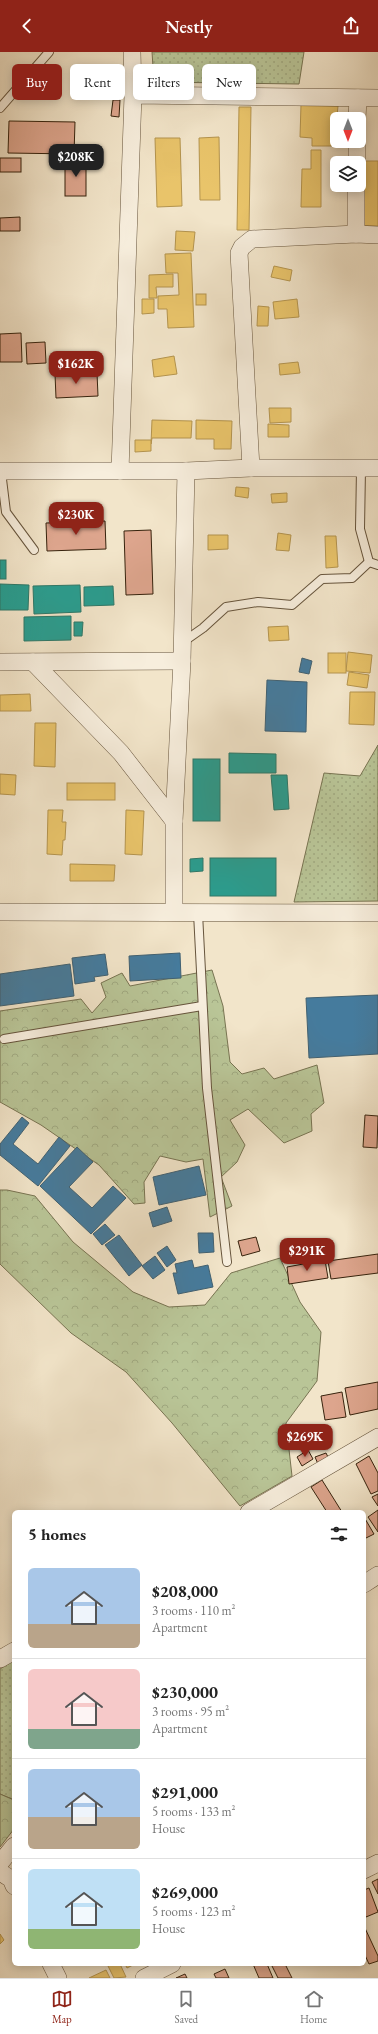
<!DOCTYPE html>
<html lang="en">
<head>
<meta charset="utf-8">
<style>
	body { margin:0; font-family:"EB Garamond",serif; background:#f2f2f2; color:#222; height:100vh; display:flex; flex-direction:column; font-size:15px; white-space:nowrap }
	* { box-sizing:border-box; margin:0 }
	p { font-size:13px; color:#767676 }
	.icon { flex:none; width:22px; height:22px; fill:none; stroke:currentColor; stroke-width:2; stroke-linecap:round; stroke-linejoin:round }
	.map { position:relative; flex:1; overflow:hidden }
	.panel { position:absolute; left:12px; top:1458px; width:354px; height:456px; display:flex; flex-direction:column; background:#fff; border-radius:6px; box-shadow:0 2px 10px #0003 }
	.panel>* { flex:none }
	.banner { position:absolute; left:12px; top:12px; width:354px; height:36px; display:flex; gap:8px }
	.needle { width:26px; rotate:180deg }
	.controls { position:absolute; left:330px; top:60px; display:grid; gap:8px }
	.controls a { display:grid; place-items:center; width:36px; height:36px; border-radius:6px; background:#fff; box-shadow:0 2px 10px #0003; font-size:20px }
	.price { position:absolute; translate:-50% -34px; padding:0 9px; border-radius:8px; background:#8f2418; color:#fff; font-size:13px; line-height:26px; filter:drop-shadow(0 1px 2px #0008) }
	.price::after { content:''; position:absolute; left:50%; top:24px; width:12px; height:9px; margin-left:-6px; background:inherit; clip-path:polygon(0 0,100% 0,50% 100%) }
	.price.selected { background:#222; color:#fff }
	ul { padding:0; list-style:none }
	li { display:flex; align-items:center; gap:12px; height:100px; padding:0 16px }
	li+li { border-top:1px solid #e0e0e0 }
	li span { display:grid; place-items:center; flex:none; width:112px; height:80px; border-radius:6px; color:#555 }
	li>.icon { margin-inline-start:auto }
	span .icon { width:48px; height:48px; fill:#fffc; stroke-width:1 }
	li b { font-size:17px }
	h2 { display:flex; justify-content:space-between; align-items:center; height:48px; padding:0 16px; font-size:17px }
	.chip { padding:0 14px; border-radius:6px; background:#fff; box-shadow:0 2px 10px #0003; font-size:14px; line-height:36px }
	.chip.selected { background:#8f2418; color:#fff }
	header { display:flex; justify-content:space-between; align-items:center; height:52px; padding:0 16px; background:#8f2418; color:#fff; font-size:18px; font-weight:600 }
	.tab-bar { display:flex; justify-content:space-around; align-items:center; height:56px; border-top:1px solid #e0e0e0; background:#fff; font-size:11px; color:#767676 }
	.tab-bar a { display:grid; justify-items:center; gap:2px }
	.tab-bar .selected { color:#8f2418 }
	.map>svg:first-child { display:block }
	.grass { fill:url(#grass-dots); stroke:#787452 }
	.forest { fill:url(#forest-crowns); stroke:#787452 }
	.homes { fill:#e9c46a; stroke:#b4944e }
	.schools { fill:#2a9d8f; stroke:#2e7868 }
	.public { fill:#457b9d; stroke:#416172 }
	.building { fill:#dda58d; stroke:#37230d }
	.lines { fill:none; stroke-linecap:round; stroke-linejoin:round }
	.lane-casing { stroke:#66543c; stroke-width:10 }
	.street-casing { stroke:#66543c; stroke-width:18 }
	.lane { stroke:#f7eedd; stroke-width:8 }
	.street { stroke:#f7eedd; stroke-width:17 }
</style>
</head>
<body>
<header><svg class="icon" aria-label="back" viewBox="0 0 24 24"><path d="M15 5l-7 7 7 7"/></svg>Nestly<svg class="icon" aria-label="share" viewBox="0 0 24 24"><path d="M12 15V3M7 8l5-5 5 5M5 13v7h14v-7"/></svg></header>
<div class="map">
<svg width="378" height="1926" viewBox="0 0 378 1926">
	<defs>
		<pattern id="grass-dots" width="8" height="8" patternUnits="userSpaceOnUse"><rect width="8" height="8" fill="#b9c597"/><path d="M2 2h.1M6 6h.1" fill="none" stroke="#a0a981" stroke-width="1.8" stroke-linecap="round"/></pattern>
		<pattern id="forest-crowns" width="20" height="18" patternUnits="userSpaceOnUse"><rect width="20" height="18" fill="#b9c597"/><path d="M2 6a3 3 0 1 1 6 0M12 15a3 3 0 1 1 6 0" fill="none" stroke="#a0a981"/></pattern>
	</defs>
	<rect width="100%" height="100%" fill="#f2e5ca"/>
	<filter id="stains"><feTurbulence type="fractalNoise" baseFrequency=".005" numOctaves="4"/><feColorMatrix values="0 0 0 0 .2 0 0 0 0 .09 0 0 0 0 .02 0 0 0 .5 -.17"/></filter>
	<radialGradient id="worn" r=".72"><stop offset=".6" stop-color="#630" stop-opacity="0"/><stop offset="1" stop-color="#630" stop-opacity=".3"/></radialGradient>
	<g class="grass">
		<polygon points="152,0 304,0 299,32 154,30"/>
		<polygon points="378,693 378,849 294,850 324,721 360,724"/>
		<polygon points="13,1609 14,1610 14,1748 0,1742 0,1617"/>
	</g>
	<g class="forest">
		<polygon points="212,918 223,954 230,1010 242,1022 264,1016 274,1027 317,1013 324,1051 311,1062 312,1079 284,1091 248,1057 230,1068 245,1093 237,1110 221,1125 232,1154 210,1165 203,1107 186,1110 160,1104 144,1130 145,1151 134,1152 99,1113 41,1073 0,1050 0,959 81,947 92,961 106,945 101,931 122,921 130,934"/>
		<polygon points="0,1138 7,1138 35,1144 73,1190 133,1240 169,1255 205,1253 231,1221 280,1206 300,1250 321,1280 317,1329 286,1371 292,1424 240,1454 172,1371 126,1320 71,1281 0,1212"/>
		<polygon points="0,1742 14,1748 14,1777 0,1795"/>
	</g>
	<g class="homes">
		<polygon points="301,53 338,54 337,64 350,64 350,67 337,67 337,89 339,89 339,94 312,94 312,86 300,85"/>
		<polygon points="239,55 251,55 249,178 237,178"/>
		<polygon points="219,85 220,148 200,148 199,86"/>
		<polygon points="155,86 180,86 182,154 157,155"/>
		<polygon points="311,98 321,98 321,155 301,155 302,117 311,117"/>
		<rect x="363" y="109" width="15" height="65"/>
		<polygon points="176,179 195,180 193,199 175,198"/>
		<polygon points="191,201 194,275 168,276 167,257 158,257 158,244 179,243 178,221 166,221 165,202"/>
		<polygon points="274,214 292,218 290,229 271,225"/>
		<polygon points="173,222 173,235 156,235 157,246 149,246 149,223"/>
		<rect x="196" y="242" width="10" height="11"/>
		<polygon points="142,247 154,247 154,261 142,262"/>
		<polygon points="297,247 299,265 275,267 273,250"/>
		<polygon points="258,254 269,255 268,274 257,274"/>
		<polygon points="174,304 177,322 154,325 152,308"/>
		<polygon points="298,310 300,321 280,323 279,312"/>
		<polygon points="269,356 291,356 291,370 270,371"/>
		<polygon points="152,368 192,369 191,386 152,386 151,392"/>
		<polygon points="196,368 232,369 231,397 214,397 214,387 196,387"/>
		<polygon points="268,372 289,373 289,385 268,385"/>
		<polygon points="135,388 151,388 151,399 135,400"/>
		<polygon points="236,435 249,436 248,446 235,444"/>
		<polygon points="287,441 287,450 272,451 271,442"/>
		<polygon points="278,481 291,483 289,499 276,498"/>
		<polygon points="208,483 228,483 228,497 208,498"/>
		<polygon points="325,484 336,484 338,515 326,516"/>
		<polygon points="288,574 289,588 269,589 268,575"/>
		<polygon points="348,600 372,603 370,621 346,619"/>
		<rect x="328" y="601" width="18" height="20"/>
		<polygon points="349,620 369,623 367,636 347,633"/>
		<polygon points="350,640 375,640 374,673 349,672"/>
		<polygon points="30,642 31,659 0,659 0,643"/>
		<polygon points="35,671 56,671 55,715 34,714"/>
		<polygon points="0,722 16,723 15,743 0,742"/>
		<rect x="67" y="731" width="48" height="17"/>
		<polygon points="48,758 63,758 62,770 66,770 65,788 63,788 62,803 47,802"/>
		<polygon points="126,758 144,759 142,803 125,802"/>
		<polygon points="70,812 115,813 114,829 70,829"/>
		<polygon points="0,1882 4,1888 0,1892"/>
		<polygon points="107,1912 120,1912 126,1925 114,1926"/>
		<polygon points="125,1912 135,1912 127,1916"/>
		<polygon points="106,1918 110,1926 89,1926"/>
	</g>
	<g class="schools">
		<rect x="0" y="508" width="6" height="19"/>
		<polygon points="0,532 29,533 28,558 0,558"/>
		<polygon points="80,533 81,560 34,562 33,534"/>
		<polygon points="113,534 114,553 84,554 84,535"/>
		<polygon points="71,564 71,588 24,589 24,565"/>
		<polygon points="74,570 83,570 82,584 74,584"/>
		<polygon points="229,701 276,702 276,721 229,721"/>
		<rect x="193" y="707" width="27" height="62"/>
		<polygon points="271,723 287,723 289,757 274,758"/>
		<polygon points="203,806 203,819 190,820 190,807"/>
		<rect x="210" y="806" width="66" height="38"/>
	</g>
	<g class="public">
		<polygon points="302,606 312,609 309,622 299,620"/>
		<polygon points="267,628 307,630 306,680 265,679"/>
		<polygon points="180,901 181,926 130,929 129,904"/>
		<polygon points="105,902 108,923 94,925 95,929 75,932 72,906"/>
		<polygon points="70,912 74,944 0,954 0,922"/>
		<polygon points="378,943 378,1002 309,1006 306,946"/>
		<polygon points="22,1065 29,1071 13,1092 38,1112 59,1085 70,1094 38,1134 0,1103 0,1092"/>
		<polygon points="77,1095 93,1110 69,1135 92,1156 113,1134 126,1146 91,1182 40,1134"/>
		<polygon points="199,1114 206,1143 159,1153 153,1125"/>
		<polygon points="167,1155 172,1169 153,1175 149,1161"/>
		<polygon points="105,1172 115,1183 102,1193 93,1182"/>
		<polygon points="198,1181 213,1181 214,1200 199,1201"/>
		<polygon points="119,1183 142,1213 129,1224 105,1193"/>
		<polygon points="167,1194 176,1208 167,1215 157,1201"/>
		<polygon points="155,1204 165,1218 153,1227 142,1214"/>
		<polygon points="192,1208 194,1216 208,1213 213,1235 178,1242 173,1221 177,1221 175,1212"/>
	</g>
	<g class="building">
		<polygon points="120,25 120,37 73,38 73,27"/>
		<polygon points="113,48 120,48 119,65 111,64"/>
		<polygon points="9,69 75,70 74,102 8,101"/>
		<rect x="0" y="106" width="21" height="14"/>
		<rect x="65" y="107" width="21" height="37"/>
		<polygon points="20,165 20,179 0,179 0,166"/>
		<polygon points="21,281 22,310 0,310 0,282"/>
		<polygon points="45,290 46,311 27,312 26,291"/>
		<polygon points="97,321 98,344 56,346 55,322"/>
		<polygon points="105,469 106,497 47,499 46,471"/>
		<polygon points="151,478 153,542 126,543 124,479"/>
		<polygon points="365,1063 378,1064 377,1096 363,1095"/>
		<polygon points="256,1185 260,1199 242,1204 238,1189"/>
		<polygon points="378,1202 378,1221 331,1227 328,1209"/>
		<polygon points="325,1208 328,1226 289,1232 287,1215"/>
		<polygon points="378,1330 378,1357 350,1363 345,1336"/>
		<polygon points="342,1340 346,1365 325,1368 321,1344"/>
		<polygon points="308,1398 313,1407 302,1414 297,1405"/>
		<polygon points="326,1401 329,1407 318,1412 315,1405"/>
		<polygon points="369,1404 378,1421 378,1439 371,1442 356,1412"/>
		<polygon points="322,1428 342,1460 327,1460 311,1435"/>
		<polygon points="378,1442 378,1454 372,1445"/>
		<polygon points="378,1458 378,1480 368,1465"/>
		<polygon points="364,1465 374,1482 364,1487"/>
		<polygon points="378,1827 378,1842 372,1830"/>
		<polygon points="369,1836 378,1860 366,1865 364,1859 364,1838"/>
		<polygon points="364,1874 378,1904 378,1909 369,1912 364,1901"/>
		<polygon points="253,1912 267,1912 273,1926 259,1926"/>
		<polygon points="271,1912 285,1912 292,1926 278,1926"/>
		<polygon points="225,1917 229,1926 216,1926 214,1922"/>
		<polygon points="185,1922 187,1926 176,1926"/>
	</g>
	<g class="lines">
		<g class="lane-casing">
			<g id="lane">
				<polyline points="0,56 49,0"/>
				<polyline points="361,417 360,477 369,510 378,513"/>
				<polyline points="1,419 6,460 34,498"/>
				<polyline points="183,590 203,576 226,555 258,550 292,553 322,527 352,526 369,510"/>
				<polyline points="198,861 207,1036 227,1210"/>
				<polyline points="4,987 202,954"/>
			</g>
		</g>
		<g class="street-casing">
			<g id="street">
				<polyline points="132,0 133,43"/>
				<polyline points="357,67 358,46"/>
				<polyline points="357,111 357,89"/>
				<polyline points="356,182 356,133"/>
				<polyline points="251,416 239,201 242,195 252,187 356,182 378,183"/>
				<polyline points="0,419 186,419 251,416 378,416"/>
				<polyline points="120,419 133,43 378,46"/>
				<polyline points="0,610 182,609"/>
				<polyline points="33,610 121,701 174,769"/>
				<polyline points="0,860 378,861"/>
				<polyline points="174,860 174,769 182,609 186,419"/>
				<polyline points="249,1460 378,1385"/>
				<polyline points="364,1532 378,1523"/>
				<polyline points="0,1607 14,1599"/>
				<polyline points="0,1811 14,1794"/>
				<polyline points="364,1818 378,1811"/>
				<polyline points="0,1820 11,1827 14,1834"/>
				<polyline points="51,1912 58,1926"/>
				<polyline points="144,1926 172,1912"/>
			</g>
		</g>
		<use href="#lane" class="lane"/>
		<use href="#street" class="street"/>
	</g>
	<rect width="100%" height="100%" filter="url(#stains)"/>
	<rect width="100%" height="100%" fill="url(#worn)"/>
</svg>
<div class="controls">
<a><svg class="needle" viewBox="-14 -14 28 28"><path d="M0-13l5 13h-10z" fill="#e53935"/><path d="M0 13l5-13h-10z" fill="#767676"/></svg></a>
<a><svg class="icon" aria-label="layers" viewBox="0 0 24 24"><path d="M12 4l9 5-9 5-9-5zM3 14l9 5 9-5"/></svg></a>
</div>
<b class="price selected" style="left:76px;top:126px">$208K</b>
<b class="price" style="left:76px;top:333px">$162K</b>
<b class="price" style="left:76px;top:484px">$230K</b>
<b class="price" style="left:307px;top:1220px">$291K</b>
<b class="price" style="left:305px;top:1406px">$269K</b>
<div class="banner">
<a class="chip selected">Buy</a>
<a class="chip">Rent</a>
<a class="chip">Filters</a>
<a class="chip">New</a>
</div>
<section class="panel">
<h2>5 homes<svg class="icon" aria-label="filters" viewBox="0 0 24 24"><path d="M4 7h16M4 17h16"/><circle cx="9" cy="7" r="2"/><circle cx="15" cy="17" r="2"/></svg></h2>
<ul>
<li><span style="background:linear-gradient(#a9c7e8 70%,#b9a48a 0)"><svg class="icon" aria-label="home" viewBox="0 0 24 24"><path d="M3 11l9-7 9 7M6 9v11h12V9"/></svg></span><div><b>$208,000</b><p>3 rooms · 110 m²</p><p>Apartment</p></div></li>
<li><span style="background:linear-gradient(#f6c9c9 75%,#7fa58c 0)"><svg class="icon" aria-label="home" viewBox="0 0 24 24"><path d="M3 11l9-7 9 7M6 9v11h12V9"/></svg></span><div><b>$230,000</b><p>3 rooms · 95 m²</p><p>Apartment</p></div></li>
<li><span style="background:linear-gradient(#a9c7e8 60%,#b9a48a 0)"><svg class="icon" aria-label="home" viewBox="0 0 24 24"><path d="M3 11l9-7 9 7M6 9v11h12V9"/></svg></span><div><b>$291,000</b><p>5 rooms · 133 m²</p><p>House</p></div></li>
<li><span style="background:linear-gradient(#bfe0f5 75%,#8fb573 0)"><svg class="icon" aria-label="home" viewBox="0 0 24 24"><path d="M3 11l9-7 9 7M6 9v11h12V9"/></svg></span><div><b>$269,000</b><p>5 rooms · 123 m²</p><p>House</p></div></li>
</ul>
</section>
</div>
<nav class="tab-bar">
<a class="selected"><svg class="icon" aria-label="map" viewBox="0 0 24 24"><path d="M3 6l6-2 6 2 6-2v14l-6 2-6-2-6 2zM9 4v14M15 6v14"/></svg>Map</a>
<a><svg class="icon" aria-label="saved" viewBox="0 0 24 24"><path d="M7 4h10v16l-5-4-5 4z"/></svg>Saved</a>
<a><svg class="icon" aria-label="home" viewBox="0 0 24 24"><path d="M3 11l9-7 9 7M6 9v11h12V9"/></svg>Home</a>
</nav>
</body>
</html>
